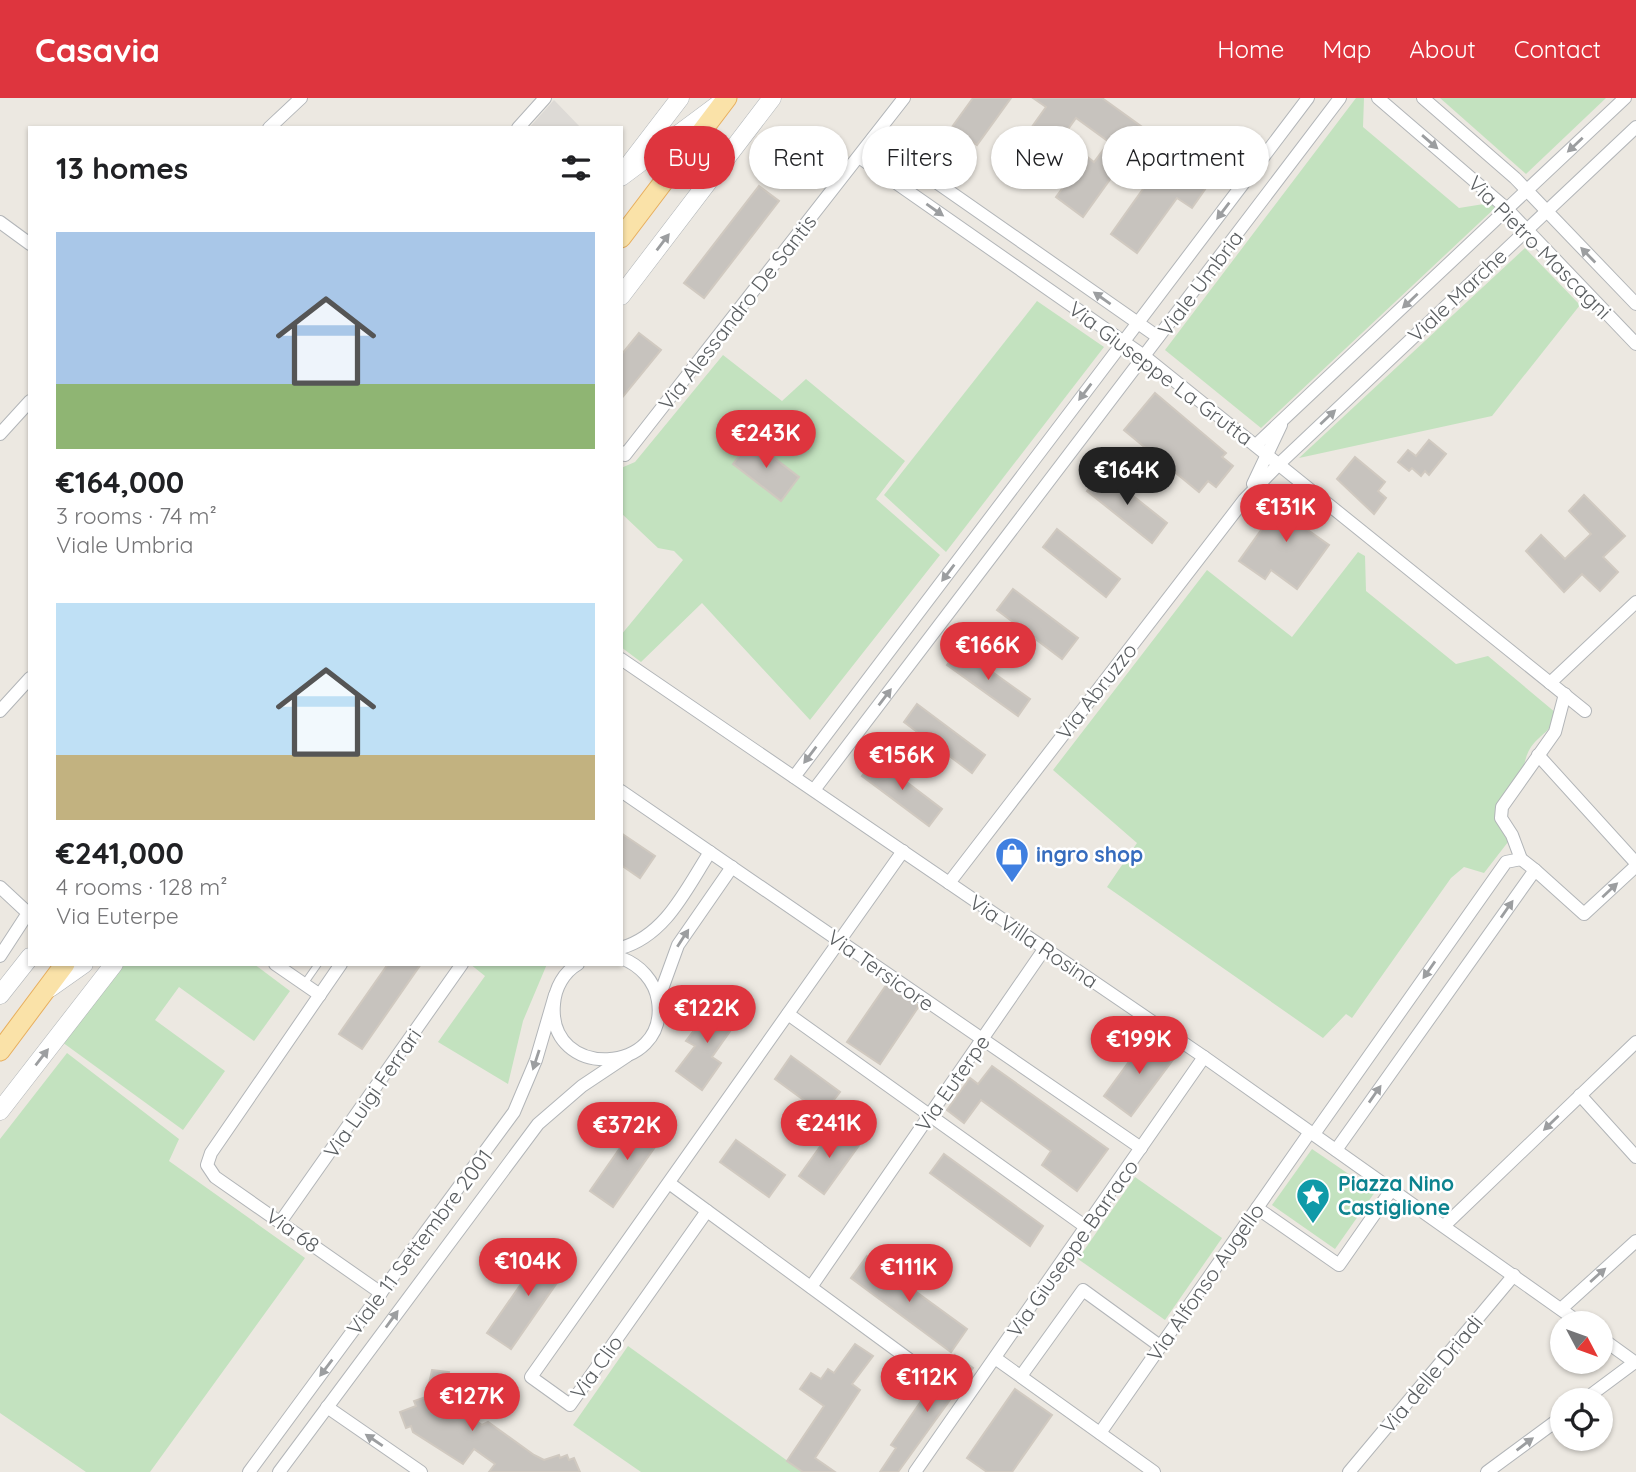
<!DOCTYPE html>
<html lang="en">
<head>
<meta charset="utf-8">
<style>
	body { margin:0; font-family:Quicksand,sans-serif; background:#f2f2f2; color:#202124; height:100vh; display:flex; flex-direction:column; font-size:26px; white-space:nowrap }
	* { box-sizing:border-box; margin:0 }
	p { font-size:23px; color:#757577 }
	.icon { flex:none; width:38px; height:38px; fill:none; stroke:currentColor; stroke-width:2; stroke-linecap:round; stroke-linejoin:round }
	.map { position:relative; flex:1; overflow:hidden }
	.drawer { position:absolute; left:28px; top:28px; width:595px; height:840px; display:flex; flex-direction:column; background:#fff; border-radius:0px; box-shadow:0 2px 5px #0004 }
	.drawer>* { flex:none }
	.top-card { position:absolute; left:644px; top:28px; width:665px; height:63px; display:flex; gap:14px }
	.needle { width:46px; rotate:131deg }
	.buttons { position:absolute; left:1550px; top:1213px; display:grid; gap:14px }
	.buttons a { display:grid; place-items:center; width:63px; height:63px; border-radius:50%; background:#fff; box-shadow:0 2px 5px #0004; font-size:35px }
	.price { position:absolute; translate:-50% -60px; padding:0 16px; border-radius:24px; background:#de353e; color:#fff; font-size:23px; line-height:46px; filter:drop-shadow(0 2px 4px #0008) }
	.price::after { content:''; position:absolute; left:50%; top:42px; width:21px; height:16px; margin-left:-10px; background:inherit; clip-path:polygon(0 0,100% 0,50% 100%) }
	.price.on { background:#222; color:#fff }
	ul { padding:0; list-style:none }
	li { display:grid; align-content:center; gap:14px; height:371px; padding:0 28px }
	li span { display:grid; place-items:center; height:217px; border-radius:0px; color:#555 }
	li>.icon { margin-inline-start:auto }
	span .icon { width:126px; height:126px; fill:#fffc; stroke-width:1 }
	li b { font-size:30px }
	h2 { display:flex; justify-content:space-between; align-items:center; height:84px; padding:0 28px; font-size:30px }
	.pill { padding:0 24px; border-radius:32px; background:#fff; box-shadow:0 2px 5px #0004; font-size:24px; line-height:63px }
	.pill.on { background:#de353e; color:#fff }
	header { display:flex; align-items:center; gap:42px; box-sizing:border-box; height:98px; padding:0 35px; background:#de353e; color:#fff }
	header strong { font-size:33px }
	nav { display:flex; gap:38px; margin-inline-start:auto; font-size:24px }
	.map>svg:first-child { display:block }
	.industrial { fill:#dddad6 }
	.green { fill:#c3e2bf }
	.building { fill:#c7c3be; stroke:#d0c9c0; stroke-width:2 }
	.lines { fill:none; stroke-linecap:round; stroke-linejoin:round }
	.lane-casing { stroke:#b2b5b8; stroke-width:8 }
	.street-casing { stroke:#b2b5b8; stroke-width:14 }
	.secondary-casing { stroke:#b1b5b8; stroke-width:19 }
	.primary-casing { stroke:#e8af5e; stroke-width:21 }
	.lane { stroke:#fff; stroke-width:6 }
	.street { stroke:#fff; stroke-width:12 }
	.secondary { stroke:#fff; stroke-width:18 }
	.primary { stroke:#fae2a8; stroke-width:19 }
	.oneway { fill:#9c9ea0 }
	.labels { text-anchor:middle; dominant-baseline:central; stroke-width:5; stroke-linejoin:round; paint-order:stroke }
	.street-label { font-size:21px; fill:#5a5e61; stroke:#fff }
	.shop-label { font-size:21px; font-weight:bold; fill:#366cbe; stroke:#fff; text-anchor:start }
	.culture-label { font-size:21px; font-weight:bold; fill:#0d838f; stroke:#fff; text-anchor:start }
</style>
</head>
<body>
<header>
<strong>Casavia</strong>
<nav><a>Home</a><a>Map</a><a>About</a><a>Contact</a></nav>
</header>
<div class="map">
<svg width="1636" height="1374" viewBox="0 0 1636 1374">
	<rect width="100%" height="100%" fill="#ece8e1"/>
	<polygon class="industrial" points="554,2 581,30 529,30"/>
	<g class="green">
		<polygon points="1356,0 1364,0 1363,29 1459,110 1490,105 1495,110 1261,330 1165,252"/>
		<polygon points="1440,0 1606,0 1526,76"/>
		<polygon points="1525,150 1580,207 1492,318 1299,360"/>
		<polygon points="1037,203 1104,249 946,454 884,397"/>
		<polygon points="723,257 782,303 806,281 905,363 876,401 940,457 810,622 702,505 641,564 621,549 621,537 683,462 674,453 658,450 621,415 621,370 635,364"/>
		<path d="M 1358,454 L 1365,458 L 1366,493 L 1456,566 L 1488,558 L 1556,615 C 1550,636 1543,633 1531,649 C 1524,659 1525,670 1520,680 C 1504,708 1491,709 1508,744 L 1484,775 L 1464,769 L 1451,780 L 1352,920 L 1346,916 L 1323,940 L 1107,789 L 1137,745 L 1053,672 L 1207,472 L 1292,539 Z"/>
		<polygon points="118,866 254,866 290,893 254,943 179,889 155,922 225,973 183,1032 62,944"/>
		<polygon points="470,866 547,866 523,923 508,986 438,944 485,878"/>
		<polygon points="67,955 179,1041 169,1063 305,1160 150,1374 86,1374 0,1315 0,1041"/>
		<polygon points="1312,1051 1375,1094 1335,1151 1272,1107"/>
		<polygon points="1135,1079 1222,1140 1165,1222 1078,1161"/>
		<polygon points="628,1248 803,1374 641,1374 573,1327"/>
	</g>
	<g class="building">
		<polygon points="973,0 1011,0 977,47 952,29"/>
		<polygon points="1033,0 1102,0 1213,80 1192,110 1177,100 1137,155 1111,136 1160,67 1134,48 1083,119 1056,99 1086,58 1094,64 1109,44 1076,20 1029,86 1004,68 1046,9"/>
		<polygon points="759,88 779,103 704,200 684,185"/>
		<polygon points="639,235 661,252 621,301 621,257"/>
		<polygon points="1155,295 1226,355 1222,359 1233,368 1216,389 1208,383 1199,394 1124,332"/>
		<polygon points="751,342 799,379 781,403 733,366"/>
		<polygon points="1429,342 1446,356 1429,377 1425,373 1421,378 1412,370 1409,373 1398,364 1408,352 1416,358"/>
		<polygon points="1355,359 1385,384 1378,393 1386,400 1374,416 1337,381"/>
		<polygon points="1103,374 1167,425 1152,445 1087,393"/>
		<polygon points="1289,393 1317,413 1305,430 1329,447 1297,491 1271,472 1265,481 1239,463"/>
		<polygon points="1584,397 1625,438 1603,459 1618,474 1600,493 1582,476 1564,494 1526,453 1541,437 1565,461 1591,436 1569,413"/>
		<polygon points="1057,431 1120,481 1106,499 1043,449"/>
		<polygon points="1013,491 1078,540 1062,561 997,512"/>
		<polygon points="959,550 1030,601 1018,618 947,567"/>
		<polygon points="917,606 985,657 972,675 904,624"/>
		<polygon points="875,660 942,711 929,728 862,678"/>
		<polygon points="621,735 655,758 640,780 621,767"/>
		<polygon points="388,866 421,866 362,951 339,936"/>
		<polygon points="887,886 919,908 880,966 847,944"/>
		<polygon points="716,903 740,919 712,959 721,965 702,992 676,973 695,948 686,943"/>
		<polygon points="1147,939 1175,959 1131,1018 1104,998"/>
		<polygon points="791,958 840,994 823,1016 775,981"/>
		<polygon points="992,968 1108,1051 1077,1093 1042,1067 1051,1053 981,1002 964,1025 947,1012 970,980 978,986"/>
		<polygon points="641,1020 664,1036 613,1109 590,1093"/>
		<polygon points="835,1028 860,1046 824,1096 799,1078"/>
		<polygon points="736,1042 785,1077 769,1099 720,1064"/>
		<polygon points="944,1056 1043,1128 1030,1148 930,1075"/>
		<polygon points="546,1150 570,1166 511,1251 487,1235"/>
		<polygon points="867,1158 967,1231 951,1254 851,1180"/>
		<polygon points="855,1246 873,1258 852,1286 860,1292 815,1360 835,1374 803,1374 787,1363 824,1308 800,1291 811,1275 821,1281 828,1271 834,1275"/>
		<polygon points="955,1257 973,1270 898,1374 880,1374 896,1350 891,1347 926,1296 940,1284 941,1276"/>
		<polygon points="432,1272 449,1274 448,1278 454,1278 455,1301 465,1308 462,1313 482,1327 488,1324 534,1357 544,1362 559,1357 560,1360 567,1357 569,1362 574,1360 580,1374 489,1374 495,1366 474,1351 463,1366 413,1334 411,1328 406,1330 400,1314 416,1308 414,1303 426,1299"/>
		<polygon points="1015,1291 1052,1317 1012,1374 987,1374 967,1360"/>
	</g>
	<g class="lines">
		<g class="lane-casing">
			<polyline id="lane" points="304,886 318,866"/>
		</g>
		<g class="street-casing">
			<g id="street">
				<polyline points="1378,0 1507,111 1636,246"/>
				<polyline points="1423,0 1515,80 1636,206"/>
				<polyline points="269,30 301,0"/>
				<polyline points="518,30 545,0"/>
				<polyline points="873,40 1158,239"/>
				<polyline points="859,59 1144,258 1585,613"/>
				<polyline points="0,124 30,146"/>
				<polyline points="0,336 30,303"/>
				<polyline points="1256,347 1625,0"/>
				<polyline points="621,354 625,357 904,0"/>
				<polyline points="1253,386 1281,327"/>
				<polyline points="621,561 1204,959 1580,1225"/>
				<polyline points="1550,585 1636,504"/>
				<polyline points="0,613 30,580"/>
				<polyline points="1538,657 1636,765"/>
				<polyline points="794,679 1308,0"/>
				<polyline points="814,692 1340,0"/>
				<polyline points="621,693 1141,1050"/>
				<polyline points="1521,761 1512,737 1501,720 1502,709 1555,634 1565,596"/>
				<polyline points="949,785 1244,402 1279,366 1636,29"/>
				<polyline points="0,789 28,815 0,858"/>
				<path d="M 621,850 C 666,837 686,791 710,754"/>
				<polyline points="275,866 320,897"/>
				<polyline points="341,866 211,1055 207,1067 215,1079 381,1195"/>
				<path d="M 578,866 C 564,874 555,890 554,906 C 547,983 669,977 658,903 C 655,883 640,867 621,860"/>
				<polyline points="658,902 678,847 732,769"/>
				<polyline points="788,916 1086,1129"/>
				<polyline points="1580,997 1636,1059"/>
				<polyline points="1314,1036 1506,764 1521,761 1535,772"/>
				<polyline points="1336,1052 1535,772 1584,816 1636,768"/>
				<polyline points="669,1085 933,1279"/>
				<polyline points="1257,1110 1339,1167 1392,1091"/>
				<polyline points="707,1113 570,1307 531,1279 903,753"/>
				<polyline points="281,1123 462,866"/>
				<polyline points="1444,1128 1636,944"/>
				<polyline points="811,1189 1045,850"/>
				<polyline points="1561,1211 1636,1143"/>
				<polyline points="1601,1240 1636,1265"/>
				<polyline points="995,1260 1154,1374"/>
				<polyline points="1021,1278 1083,1192 1160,1248"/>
				<polyline points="1584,1302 1635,1264"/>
				<polyline points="327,1309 421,1374"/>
				<polyline points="1100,1335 1310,1034"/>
				<polyline points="249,1374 514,1014 536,962 555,897"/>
				<polyline points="279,1374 538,1026 582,988 627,958"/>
				<polyline points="915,1374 1204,959"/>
				<polyline points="1349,1374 1514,1177"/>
				<polyline points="1487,1374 1563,1318"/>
			</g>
		</g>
		<g class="secondary-casing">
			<g id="secondary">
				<polyline points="631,64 680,0"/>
				<polyline points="621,79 719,6"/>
				<polyline points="621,198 772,0"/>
				<polyline points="50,890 84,866"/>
				<polyline points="0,897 30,859"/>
				<polyline points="0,1013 114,866"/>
			</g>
		</g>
		<g class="primary-casing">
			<g id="primary">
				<polyline points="621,140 727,0"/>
				<polyline points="0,953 65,866"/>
			</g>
		</g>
		<use href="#lane" class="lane"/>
		<use href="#street" class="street"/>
		<use href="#secondary" class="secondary"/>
		<use href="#primary" class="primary"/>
	</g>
	<defs><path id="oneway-solid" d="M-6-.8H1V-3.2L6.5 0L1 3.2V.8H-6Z" transform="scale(1.75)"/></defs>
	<g class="oneway">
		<use href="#oneway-solid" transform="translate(1430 44) rotate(41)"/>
		<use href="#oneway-solid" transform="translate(1575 47) rotate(137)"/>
		<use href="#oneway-solid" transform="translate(935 112) rotate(35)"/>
		<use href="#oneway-solid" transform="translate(1223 113) rotate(127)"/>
		<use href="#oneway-solid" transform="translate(663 144) rotate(-53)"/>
		<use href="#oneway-solid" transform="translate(1588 157) rotate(-134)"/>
		<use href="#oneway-solid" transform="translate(1102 200) rotate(-145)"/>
		<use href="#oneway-solid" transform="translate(1410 203) rotate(137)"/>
		<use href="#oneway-solid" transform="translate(1085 294) rotate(127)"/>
		<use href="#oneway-solid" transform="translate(1328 319) rotate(-43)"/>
		<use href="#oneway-solid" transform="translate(948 475) rotate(127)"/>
		<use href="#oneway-solid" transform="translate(885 599) rotate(-53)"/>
		<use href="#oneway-solid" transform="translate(810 657) rotate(127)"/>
		<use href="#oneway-solid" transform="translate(1610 792) rotate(-43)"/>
		<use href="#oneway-solid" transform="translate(1507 811) rotate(-55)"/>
		<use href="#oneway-solid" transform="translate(683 840) rotate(-57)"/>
		<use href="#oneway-solid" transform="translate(1429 872) rotate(125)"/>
		<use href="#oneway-solid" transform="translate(42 959) rotate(-52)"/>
		<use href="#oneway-solid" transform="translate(536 962) rotate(108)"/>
		<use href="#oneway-solid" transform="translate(1375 996) rotate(-55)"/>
		<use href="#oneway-solid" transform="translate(1551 1025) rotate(136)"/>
		<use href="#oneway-solid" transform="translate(1598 1177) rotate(-42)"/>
		<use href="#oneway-solid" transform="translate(392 1221) rotate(-54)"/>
		<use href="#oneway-solid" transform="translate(326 1270) rotate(127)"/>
		<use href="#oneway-solid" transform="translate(374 1342) rotate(-146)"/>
		<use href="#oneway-solid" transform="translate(1525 1346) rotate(-37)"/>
	</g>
	<defs>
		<g id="shop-pin" transform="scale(1.75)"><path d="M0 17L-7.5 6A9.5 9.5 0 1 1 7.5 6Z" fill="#3f7fe0" stroke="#fff"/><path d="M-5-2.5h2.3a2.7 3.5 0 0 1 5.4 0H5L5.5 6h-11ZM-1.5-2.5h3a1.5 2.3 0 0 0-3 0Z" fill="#fff"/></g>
		<g id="sight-pin" transform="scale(1.75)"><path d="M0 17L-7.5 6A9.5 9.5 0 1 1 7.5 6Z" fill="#0f9aa8" stroke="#fff"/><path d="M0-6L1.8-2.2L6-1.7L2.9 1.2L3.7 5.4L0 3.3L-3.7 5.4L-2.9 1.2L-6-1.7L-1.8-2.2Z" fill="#fff"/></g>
	</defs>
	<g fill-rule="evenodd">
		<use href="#shop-pin" x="1012" y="756"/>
		<use href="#sight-pin" x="1313" y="1097"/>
	</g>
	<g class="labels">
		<g class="street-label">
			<text transform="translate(1540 149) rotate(45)">Via Pietro Mascagni</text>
			<text transform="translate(1200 185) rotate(-53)">Viale Umbria</text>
			<text transform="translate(1457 197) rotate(-43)">Viale Marche</text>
			<text transform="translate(737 214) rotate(-52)">Via Alessandro De Santis</text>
			<text transform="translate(1161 275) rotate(37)">Via Giuseppe La Grutta</text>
			<text transform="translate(1096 593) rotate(-52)">Via Abruzzo</text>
			<text transform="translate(1034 843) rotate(34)">Via Villa Rosina</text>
			<text transform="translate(881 872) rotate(35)">Via Tersicore</text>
			<text transform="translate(952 985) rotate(-55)">Via Euterpe</text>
			<text transform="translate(372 995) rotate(-55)">Via Luigi Ferrari</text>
			<text transform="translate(293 1132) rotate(35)">Via 68</text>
			<text transform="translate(419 1144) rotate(-53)">Viale 11 Settembre 2001</text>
			<text transform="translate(1072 1150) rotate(-55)">Via Giuseppe Barraco</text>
			<text transform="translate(1205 1184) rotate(-55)">Via Alfonso Augello</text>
			<text transform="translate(596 1269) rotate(-54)">Via Clio</text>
			<text transform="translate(1431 1276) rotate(-50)">Via delle Driadi</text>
		</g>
		<g class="shop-label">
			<text x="1036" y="756">ingro shop</text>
		</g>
		<g class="culture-label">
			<text x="1338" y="1085">Piazza Nino<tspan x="1338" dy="24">Castiglione</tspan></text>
		</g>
	</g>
</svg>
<div class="buttons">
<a><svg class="needle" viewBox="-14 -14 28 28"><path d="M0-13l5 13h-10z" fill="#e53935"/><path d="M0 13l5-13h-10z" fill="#757577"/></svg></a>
<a><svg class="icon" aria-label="locate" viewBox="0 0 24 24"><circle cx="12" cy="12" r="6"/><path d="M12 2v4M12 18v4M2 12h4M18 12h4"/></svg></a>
</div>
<b class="price" style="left:766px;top:372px">€243K</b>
<b class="price on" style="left:1127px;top:409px">€164K</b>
<b class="price" style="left:1286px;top:446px">€131K</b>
<b class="price" style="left:988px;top:584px">€166K</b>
<b class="price" style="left:902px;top:694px">€156K</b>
<b class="price" style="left:707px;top:947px">€122K</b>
<b class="price" style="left:1139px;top:978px">€199K</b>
<b class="price" style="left:829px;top:1062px">€241K</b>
<b class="price" style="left:627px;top:1064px">€372K</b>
<b class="price" style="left:528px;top:1200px">€104K</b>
<b class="price" style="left:909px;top:1206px">€111K</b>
<b class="price" style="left:927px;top:1316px">€112K</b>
<b class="price" style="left:472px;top:1335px">€127K</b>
<div class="top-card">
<a class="pill on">Buy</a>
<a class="pill">Rent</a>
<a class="pill">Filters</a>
<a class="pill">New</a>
<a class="pill">Apartment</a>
</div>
<section class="drawer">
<h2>13 homes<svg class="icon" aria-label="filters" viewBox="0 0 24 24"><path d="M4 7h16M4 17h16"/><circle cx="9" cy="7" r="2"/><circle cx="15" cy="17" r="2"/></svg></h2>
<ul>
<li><span style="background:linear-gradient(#a9c7e8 70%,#8fb573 0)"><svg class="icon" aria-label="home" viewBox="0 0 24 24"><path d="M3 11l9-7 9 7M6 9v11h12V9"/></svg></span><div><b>€164,000</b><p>3 rooms · 74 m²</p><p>Viale Umbria</p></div></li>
<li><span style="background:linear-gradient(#bfe0f5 70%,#c2b280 0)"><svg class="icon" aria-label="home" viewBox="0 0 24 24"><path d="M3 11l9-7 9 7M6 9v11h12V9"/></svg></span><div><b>€241,000</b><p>4 rooms · 128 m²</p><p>Via Euterpe</p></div></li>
</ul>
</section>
</div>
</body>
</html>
